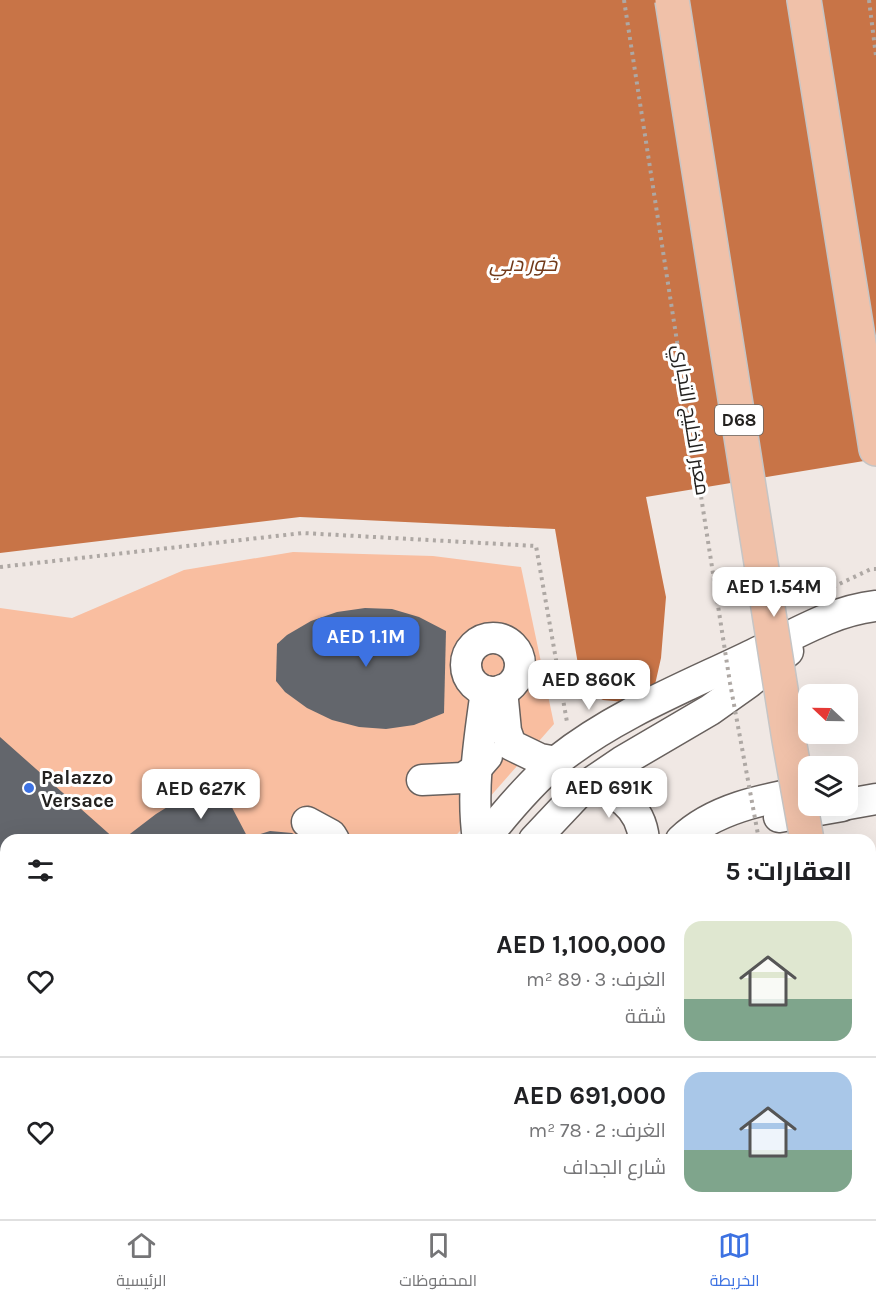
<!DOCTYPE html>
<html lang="ar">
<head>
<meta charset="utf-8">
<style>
	body { margin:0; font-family:Karla,Cairo,sans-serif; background:#f6f6f6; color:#202124; direction:rtl; height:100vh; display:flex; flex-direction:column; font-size:22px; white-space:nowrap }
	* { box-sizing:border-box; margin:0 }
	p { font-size:20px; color:#757577 }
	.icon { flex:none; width:33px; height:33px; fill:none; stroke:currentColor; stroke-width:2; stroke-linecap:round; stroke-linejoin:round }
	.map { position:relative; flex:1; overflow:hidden; direction:ltr }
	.sheet { position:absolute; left:0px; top:834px; width:876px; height:386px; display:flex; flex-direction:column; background:#fff; border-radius:18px 18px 0 0; box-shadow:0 6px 24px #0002; direction:rtl }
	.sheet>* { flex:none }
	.needle { width:39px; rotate:292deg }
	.controls { position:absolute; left:798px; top:684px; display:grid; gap:12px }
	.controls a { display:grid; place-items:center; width:60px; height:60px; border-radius:12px; background:#fff; box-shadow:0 6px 24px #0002; font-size:30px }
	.price { position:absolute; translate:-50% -51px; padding:0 14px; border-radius:12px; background:#fff; color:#222; font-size:20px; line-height:39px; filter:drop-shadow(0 2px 3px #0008) }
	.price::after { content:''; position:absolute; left:50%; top:36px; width:18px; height:14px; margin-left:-9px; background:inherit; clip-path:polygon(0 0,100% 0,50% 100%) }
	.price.on { background:#3d72e2; color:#fff }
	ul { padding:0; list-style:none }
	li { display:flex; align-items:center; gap:18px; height:150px; padding:0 24px }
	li+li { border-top:2px solid #e0e0e0 }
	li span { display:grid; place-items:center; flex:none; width:168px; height:120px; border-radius:18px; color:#555 }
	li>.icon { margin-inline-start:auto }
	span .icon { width:72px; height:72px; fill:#fffc; stroke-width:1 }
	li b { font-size:26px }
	h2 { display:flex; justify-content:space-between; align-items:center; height:72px; padding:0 24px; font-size:26px }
	.menu { display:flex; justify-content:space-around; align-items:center; height:84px; border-top:2px solid #e0e0e0; background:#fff; font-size:16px; color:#757577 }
	.menu a { display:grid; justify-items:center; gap:3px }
	.menu .on { color:#3d72e2 }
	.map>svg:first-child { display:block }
	.green { fill:#f9bea0 }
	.water { fill:#c87447 }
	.building { fill:#63666c }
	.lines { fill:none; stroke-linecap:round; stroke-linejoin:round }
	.minor-casing { stroke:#68615e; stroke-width:33 }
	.highway-casing { stroke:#c6c5c5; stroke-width:36 }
	.path { stroke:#aea8a4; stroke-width:4; stroke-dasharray:3 4.5; stroke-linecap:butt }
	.minor { stroke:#fff; stroke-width:30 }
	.highway { stroke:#f0c1a9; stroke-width:33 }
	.highway-bridge-casing { stroke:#c6c5c5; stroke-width:36; stroke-linecap:butt }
	.path-bridge { stroke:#aea8a4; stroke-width:4; stroke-dasharray:3 4.5; stroke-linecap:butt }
	.highway-bridge { stroke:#f0c1a9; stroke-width:33 }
	.poi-dot { fill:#3d72e2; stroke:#fff; stroke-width:2 }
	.labels { text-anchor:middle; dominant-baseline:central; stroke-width:6; stroke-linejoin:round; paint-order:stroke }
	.shield { fill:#fff; stroke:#656462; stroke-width:1.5 }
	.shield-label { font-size:18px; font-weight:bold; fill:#23211f }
	.street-label { font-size:20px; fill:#23211f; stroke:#fff }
	.poi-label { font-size:20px; font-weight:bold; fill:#23211f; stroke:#fff; text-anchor:start }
	.water-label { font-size:21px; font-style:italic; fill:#713919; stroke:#fff }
</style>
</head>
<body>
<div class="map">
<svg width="876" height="1219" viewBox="0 0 876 1219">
	<rect width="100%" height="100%" fill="#f0e8e4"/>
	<polygon class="green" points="293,552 433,556 521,567 554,724 452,840 6,840 6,1214 218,1214 214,1219 0,1219 0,608 72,618 184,570"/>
	<polygon class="water" points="0,0 876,0 876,459 646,497 666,597 661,658 654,689 647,704 603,700 589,692 580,676 555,529 300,517 0,553"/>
	<g class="building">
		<polygon points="365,608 392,609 419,617 446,631 444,713 414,725 386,729 359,727 332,720 307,708 285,692 276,681 277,644 287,635 311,621 337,612"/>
		<polygon points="0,737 116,840 6,840 6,893 0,887"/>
		<polygon points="216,777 248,838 270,831 292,833 305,840 122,840 156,814"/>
		<polygon points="6,1060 6,1214 106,1214 105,1219 0,1219 0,1073"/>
		<polygon points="586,1214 678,1214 679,1219 587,1219"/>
	</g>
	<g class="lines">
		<g class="minor-casing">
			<g id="minor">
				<circle cx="493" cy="665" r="27"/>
				<polyline points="502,690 506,731 511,745 540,759 556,762"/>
				<polyline points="422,780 463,778 474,771 487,756"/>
				<path d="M 583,788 C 616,787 641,807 644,840"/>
				<polyline points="848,804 876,799"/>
				<polyline points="779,817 842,806"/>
				<polyline points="307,822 331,835 334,840"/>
				<path d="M 478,840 C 471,791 479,740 486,691"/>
				<path d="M 484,840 C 506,812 530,783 558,760 C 616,714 688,686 754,654 C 794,635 832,611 876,606"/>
				<polyline points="534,840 583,788 623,761 710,710 748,683 788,651"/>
				<path d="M 681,840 C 714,808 765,799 808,791"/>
				<polyline points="529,1214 530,1219"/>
				<polyline points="735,1214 736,1219"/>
				<polyline points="126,1219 127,1214"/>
				<polyline points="172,1219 187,1214"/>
				<polyline points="258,1219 261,1214"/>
				<polyline points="291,1219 295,1214"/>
			</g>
		</g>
		<g class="highway-casing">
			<g id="highway">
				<polyline points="804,0 876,449"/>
				<polyline points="870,1161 876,1192"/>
			</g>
		</g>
		<g class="path">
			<polyline points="869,0 876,56"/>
			<polyline points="0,567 303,533 536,546 567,722"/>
			<polyline points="833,587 871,569 876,569"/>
			<polyline points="841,1214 842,1219"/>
			<polyline points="215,1219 219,1214"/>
		</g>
		<use href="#minor" class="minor"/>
		<use href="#highway" class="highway"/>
		<g class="highway-bridge-casing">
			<polyline id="highway-bridge" points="672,0 789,740 807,840"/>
		</g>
		<polyline class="path-bridge" points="624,0 730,683 759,840"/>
		<use href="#highway-bridge" class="highway-bridge"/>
	</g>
	<circle class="poi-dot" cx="29" cy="788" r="6"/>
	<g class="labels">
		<rect class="shield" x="715" y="405" width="48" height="30" rx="4.5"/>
		<g class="shield-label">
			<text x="739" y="420">D68</text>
		</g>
		<g class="street-label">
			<text transform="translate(691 420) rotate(81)">معبر الخليج التجاري</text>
		</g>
		<g class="poi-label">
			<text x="41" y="777">Palazzo<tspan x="41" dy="23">Versace</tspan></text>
		</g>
		<g class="water-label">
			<text x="523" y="264">خور دبي</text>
		</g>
	</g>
</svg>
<div class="controls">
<a><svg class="needle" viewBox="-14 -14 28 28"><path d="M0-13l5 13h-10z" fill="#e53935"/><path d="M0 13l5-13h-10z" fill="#757577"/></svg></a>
<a><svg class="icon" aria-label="layers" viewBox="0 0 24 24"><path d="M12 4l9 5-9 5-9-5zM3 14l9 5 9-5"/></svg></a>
</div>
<b class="price" style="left:774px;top:618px">AED 1.54M</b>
<b class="price on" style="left:366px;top:668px">AED 1.1M</b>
<b class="price" style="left:589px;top:711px">AED 860K</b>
<b class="price" style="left:609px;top:819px">AED 691K</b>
<b class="price" style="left:201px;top:820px">AED 627K</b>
<section class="sheet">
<h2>العقارات: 5<svg class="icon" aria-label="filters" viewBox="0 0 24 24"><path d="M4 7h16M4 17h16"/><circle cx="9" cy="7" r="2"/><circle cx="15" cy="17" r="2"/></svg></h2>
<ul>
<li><span style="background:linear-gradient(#dfe7d0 65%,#7fa58c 0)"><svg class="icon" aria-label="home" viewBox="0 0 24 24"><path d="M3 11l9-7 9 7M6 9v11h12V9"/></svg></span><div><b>AED 1,100,000</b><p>الغرف: 3 · 89 m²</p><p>شقة</p></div><svg class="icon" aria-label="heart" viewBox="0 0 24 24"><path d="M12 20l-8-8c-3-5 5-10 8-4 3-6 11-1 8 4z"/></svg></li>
<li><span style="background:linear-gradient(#a9c7e8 65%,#7fa58c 0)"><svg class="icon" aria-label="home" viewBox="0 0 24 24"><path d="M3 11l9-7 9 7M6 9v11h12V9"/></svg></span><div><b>AED 691,000</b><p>الغرف: 2 · 78 m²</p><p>شارع الجداف</p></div><svg class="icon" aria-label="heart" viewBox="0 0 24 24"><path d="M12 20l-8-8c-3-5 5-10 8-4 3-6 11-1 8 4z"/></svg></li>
</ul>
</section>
</div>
<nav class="menu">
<a class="on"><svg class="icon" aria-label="map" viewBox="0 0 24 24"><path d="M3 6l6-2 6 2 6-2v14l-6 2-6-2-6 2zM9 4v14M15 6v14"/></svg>الخريطة</a>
<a><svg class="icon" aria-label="saved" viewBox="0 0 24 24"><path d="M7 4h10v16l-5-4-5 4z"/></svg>المحفوظات</a>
<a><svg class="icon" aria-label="home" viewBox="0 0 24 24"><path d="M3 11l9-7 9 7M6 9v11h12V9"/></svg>الرئيسية</a>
</nav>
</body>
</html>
